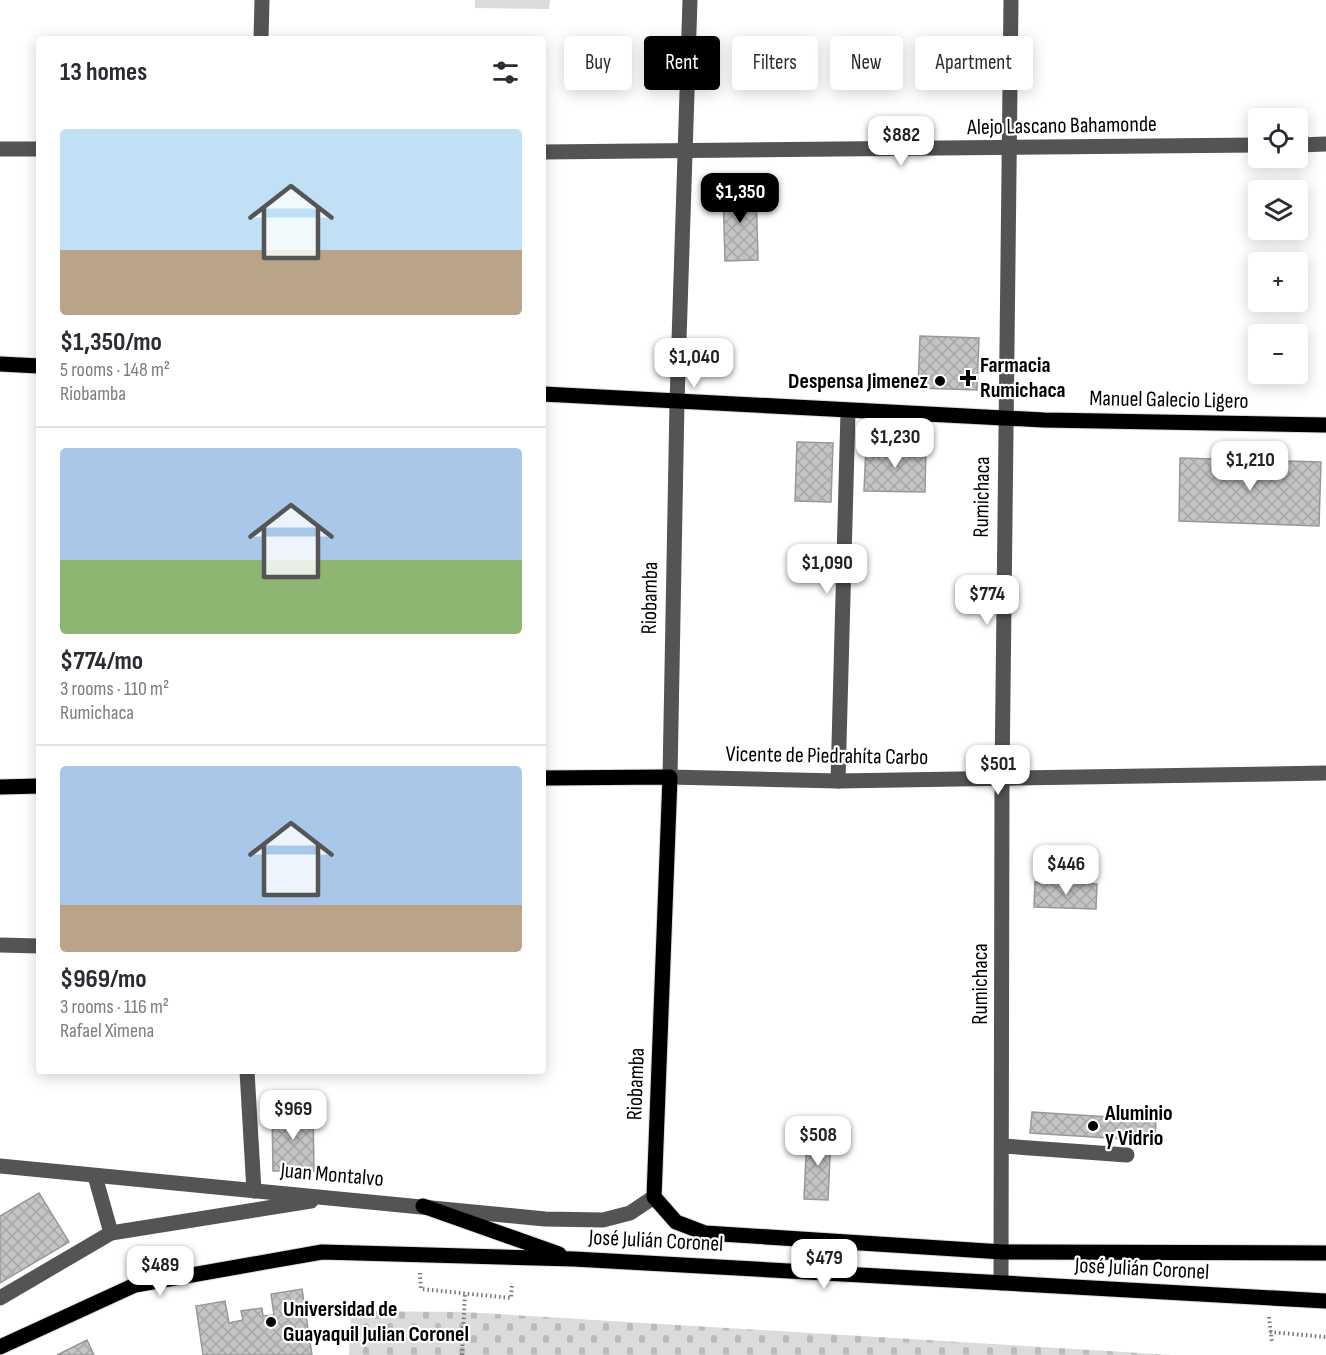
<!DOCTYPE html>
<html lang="en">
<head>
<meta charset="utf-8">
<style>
	body { margin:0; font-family:"Sofia Sans Condensed",sans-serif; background:#f2f2f3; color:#2b2b33; height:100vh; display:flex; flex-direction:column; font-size:22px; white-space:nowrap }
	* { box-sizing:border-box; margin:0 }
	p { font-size:20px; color:#7c7c81 }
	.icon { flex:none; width:33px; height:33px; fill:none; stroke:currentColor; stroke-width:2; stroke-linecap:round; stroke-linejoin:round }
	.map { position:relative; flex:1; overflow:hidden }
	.details { position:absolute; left:36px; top:36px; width:510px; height:1038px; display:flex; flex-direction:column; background:#fff; border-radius:6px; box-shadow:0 3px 15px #0003 }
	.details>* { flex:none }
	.top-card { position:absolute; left:564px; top:36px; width:570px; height:54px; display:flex; gap:12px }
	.controls { position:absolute; left:1248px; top:108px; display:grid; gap:12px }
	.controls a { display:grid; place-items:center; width:60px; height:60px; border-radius:6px; background:#fff; box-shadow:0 3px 15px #0003; font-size:30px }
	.price { position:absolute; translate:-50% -51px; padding:0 14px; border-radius:12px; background:#fff; color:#222; font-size:20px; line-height:39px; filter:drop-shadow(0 2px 3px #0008) }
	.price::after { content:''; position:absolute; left:50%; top:36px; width:18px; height:14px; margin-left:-9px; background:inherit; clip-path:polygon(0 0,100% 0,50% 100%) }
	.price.active { background:#000; color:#fff }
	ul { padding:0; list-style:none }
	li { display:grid; align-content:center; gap:12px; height:318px; padding:0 24px }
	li+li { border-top:2px solid #e1e1e2 }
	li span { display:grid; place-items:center; height:186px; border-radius:6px; color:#555 }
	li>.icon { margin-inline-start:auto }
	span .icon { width:108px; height:108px; fill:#fffc; stroke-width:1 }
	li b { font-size:26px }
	h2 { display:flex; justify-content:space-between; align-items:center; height:72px; padding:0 24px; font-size:26px }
	.tag { padding:0 21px; border-radius:6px; background:#fff; box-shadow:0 3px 15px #0003; font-size:21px; line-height:54px }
	.tag.active { background:#000; color:#fff }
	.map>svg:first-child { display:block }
	.cemetery { fill:url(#cemetery-stones) }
	.green { fill:#dbdbdb }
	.building { fill:url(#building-cross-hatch); stroke:#989898; stroke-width:1.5 }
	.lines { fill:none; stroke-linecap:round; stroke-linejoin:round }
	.major-casing { stroke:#dbdbdb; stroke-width:17 }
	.path { stroke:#767676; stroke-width:4; stroke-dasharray:1.5 3; stroke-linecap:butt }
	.minor { stroke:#545454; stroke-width:15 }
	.major { stroke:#000; stroke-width:15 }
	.poi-dot { fill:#000; stroke:#fff; stroke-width:2 }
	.labels { text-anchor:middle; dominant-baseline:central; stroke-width:4.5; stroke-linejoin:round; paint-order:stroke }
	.street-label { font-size:22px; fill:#000; stroke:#fff }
	.poi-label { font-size:22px; font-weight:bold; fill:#000; stroke:#fff; text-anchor:start }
</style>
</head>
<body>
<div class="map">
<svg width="1326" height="1355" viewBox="0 0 1326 1355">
	<defs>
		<pattern id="cemetery-stones" width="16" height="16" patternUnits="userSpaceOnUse" patternTransform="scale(1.5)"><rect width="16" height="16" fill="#dbdbdb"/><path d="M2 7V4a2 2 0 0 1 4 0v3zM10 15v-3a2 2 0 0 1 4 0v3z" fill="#bababa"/></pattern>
		<pattern id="building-cross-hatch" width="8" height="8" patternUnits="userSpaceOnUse" patternTransform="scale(1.5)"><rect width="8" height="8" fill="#c4c4c4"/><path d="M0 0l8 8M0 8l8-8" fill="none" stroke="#a7a7a7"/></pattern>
	</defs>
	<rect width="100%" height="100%" fill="#fff"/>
	<polygon class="cemetery" points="351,1311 463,1312 1173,1355 349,1355"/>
	<polygon class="green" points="475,0 550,0 549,9 475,8"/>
	<g class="building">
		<polygon points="756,188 758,260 725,261 723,189"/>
		<polygon points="920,336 979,338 977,390 918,388"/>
		<polygon points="797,442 833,443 831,502 795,501"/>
		<polygon points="866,446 926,447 925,492 864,491"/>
		<polygon points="1180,458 1321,462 1319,526 1179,521"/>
		<polygon points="1035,882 1097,884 1096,909 1034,907"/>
		<polygon points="313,1110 314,1171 273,1171 272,1111"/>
		<polygon points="1032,1112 1156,1120 1155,1141 1030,1133"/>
		<polygon points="807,1134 831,1135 828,1200 804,1199"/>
		<polygon points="39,1193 69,1242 0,1283 0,1216"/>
		<polygon points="302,1289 312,1355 203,1355 196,1306 225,1301 229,1323 243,1320 241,1311 262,1308 263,1316 274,1315 271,1294"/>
		<polygon points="87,1340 94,1355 57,1355"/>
	</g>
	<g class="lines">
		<g class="major-casing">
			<g id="major">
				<polyline points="0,364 39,366"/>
				<polyline points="543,394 1044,420 1326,425"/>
				<polyline points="543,778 670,777 654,1197 676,1222 705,1233 1003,1252 1326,1253"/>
				<polyline points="0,787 39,786"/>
				<polyline points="423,1206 559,1254"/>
				<polyline points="0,1347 135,1285 322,1252 574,1259 1326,1301"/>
			</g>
		</g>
		<g class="path">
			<polyline points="420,1273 421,1289 511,1298 512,1283"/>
			<polyline points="1269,1317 1272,1343"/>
			<polyline points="1270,1332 1326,1337"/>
			<polyline points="462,1355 465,1293"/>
		</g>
		<g class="minor">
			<polyline points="690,0 677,402 670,777 838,781 1326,773"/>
			<polyline points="261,39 262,0"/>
			<polyline points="1298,145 1326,144"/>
			<polyline points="0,149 39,149"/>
			<polyline points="543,152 1258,145"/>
			<polyline points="838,781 848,411"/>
			<polyline points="0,945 39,946"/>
			<polyline points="247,1071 254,1191"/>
			<polyline points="1003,1146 1127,1155"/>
			<polyline points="0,1166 545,1219 603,1220 630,1213 654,1197"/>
			<polyline points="95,1176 111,1233"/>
			<polyline points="1001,1283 1002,779 1011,0"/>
			<polyline points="0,1298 111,1233 311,1201"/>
		</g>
		<use href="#major" class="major"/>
	</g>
	<g class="poi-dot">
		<path d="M965 369h6v6h6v6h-6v6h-6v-6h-6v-6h6z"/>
		<circle cx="940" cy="381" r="6"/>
		<circle cx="1093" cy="1126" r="6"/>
		<circle cx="271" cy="1322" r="6"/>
	</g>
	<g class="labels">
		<g class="street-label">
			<text transform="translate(1062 126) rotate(-1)">Alejo Lascano Bahamonde</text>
			<text transform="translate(1169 400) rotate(1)">Manuel Galecio Ligero</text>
			<text transform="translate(982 497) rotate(-89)">Rumichaca</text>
			<text transform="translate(650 598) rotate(-89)">Riobamba</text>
			<text transform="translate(827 756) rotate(1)">Vicente de Piedrahíta Carbo</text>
			<text transform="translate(980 984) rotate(-90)">Rumichaca</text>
			<text transform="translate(636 1084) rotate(-88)">Riobamba</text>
			<text transform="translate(332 1175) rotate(5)">Juan Montalvo</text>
			<text transform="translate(656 1241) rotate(3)">José Julián Coronel</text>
			<text transform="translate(1142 1269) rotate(3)">José Julián Coronel</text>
		</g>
		<g class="poi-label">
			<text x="980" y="365">Farmacia<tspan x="980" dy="25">Rumichaca</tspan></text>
			<text x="928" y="381" text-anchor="end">Despensa Jimenez</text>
			<text x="1105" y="1113">Aluminio<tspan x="1105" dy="25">y Vidrio</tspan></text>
			<text x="283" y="1309">Universidad de<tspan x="283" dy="25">Guayaquil Julian Coronel</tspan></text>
		</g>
	</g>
</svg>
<div class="controls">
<a><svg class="icon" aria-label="locate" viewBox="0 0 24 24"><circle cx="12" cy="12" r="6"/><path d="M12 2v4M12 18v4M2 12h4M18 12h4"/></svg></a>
<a><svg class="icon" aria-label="layers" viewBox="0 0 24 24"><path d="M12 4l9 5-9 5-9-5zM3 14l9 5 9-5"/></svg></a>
<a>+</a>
<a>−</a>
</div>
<b class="price" style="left:901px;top:167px">$882</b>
<b class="price active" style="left:740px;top:224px">$1,350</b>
<b class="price" style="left:694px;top:389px">$1,040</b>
<b class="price" style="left:895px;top:469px">$1,230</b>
<b class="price" style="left:1250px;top:492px">$1,210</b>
<b class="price" style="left:827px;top:595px">$1,090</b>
<b class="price" style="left:987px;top:626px">$774</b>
<b class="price" style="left:998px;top:796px">$501</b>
<b class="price" style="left:1066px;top:896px">$446</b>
<b class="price" style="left:293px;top:1141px">$969</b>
<b class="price" style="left:818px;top:1167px">$508</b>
<b class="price" style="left:824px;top:1290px">$479</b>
<b class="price" style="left:160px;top:1297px">$489</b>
<div class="top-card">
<a class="tag">Buy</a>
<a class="tag active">Rent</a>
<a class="tag">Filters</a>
<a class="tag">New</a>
<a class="tag">Apartment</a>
</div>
<section class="details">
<h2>13 homes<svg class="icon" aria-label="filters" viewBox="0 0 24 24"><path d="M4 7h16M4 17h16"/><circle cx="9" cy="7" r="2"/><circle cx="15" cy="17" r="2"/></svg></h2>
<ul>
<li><span style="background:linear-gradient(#bfe0f5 65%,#b9a48a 0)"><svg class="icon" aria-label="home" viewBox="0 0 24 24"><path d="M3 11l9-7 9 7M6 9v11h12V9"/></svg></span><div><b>$1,350/mo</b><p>5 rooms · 148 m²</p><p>Riobamba</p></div></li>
<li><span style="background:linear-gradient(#a9c7e8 60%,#8fb573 0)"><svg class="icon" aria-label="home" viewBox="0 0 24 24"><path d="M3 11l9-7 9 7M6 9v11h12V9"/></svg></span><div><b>$774/mo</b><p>3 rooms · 110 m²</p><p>Rumichaca</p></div></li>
<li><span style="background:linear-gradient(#a9c7e8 75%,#b9a48a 0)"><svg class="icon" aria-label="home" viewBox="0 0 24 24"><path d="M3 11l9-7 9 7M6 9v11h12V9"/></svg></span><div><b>$969/mo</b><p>3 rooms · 116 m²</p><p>Rafael Ximena</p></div></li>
</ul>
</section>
</div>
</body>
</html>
